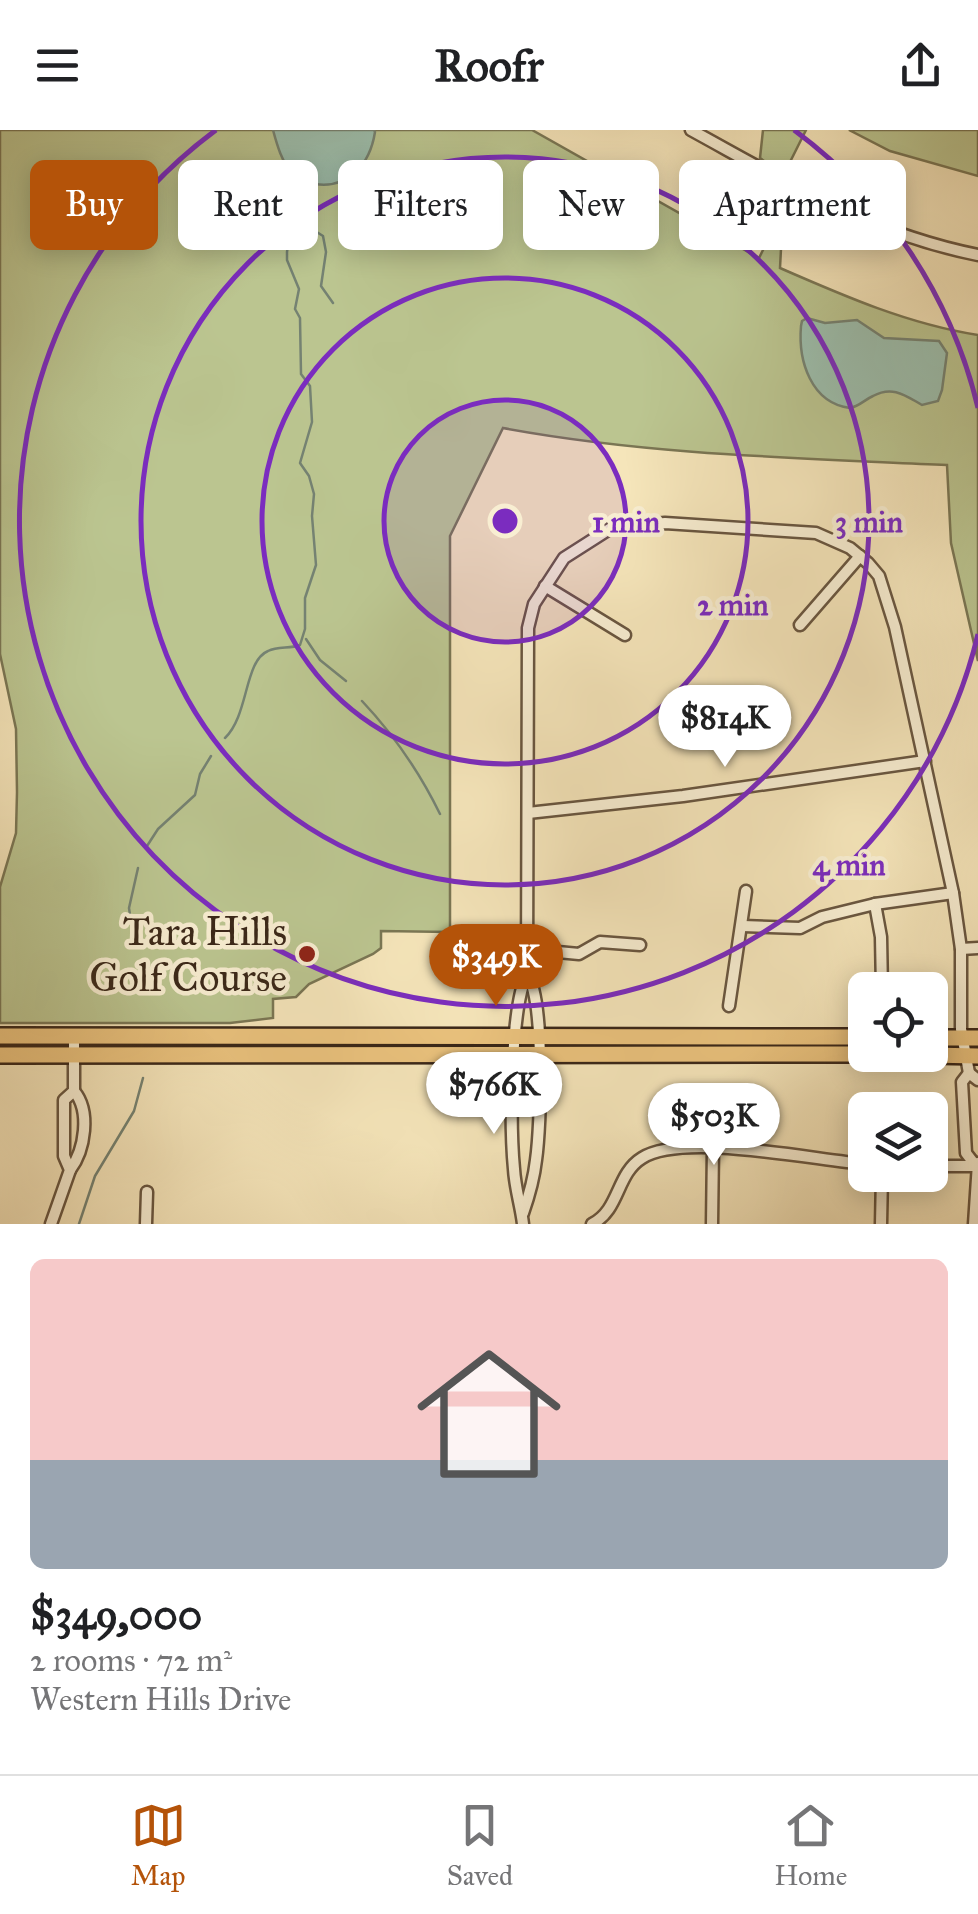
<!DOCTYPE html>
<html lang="en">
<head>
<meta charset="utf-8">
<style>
	body { margin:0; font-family:"IM FELL Great Primer",serif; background:#f2f2f2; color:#202124; height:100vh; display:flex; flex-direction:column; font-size:38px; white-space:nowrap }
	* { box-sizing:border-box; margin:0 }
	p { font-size:32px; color:#757577 }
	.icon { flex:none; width:55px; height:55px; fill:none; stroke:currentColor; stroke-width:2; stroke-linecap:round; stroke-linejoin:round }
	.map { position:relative; height:1094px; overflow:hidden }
	.panel { display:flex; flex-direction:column; background:#fff; flex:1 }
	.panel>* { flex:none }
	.top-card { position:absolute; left:30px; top:30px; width:920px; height:90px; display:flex; gap:20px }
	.controls { position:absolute; left:848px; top:842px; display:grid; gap:20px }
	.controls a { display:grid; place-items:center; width:100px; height:100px; border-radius:15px; background:#fff; box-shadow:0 5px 25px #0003; font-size:50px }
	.price { position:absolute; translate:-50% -85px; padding:0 22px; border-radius:35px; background:#fff; color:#222; font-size:32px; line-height:65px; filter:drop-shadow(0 2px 5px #0008) }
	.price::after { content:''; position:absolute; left:50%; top:60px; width:30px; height:22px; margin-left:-15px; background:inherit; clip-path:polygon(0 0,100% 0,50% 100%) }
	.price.selected { background:#b45309; color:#fff }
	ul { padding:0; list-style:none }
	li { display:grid; align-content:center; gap:20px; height:530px; padding:0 30px }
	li+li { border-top:2px solid #e0e0e0 }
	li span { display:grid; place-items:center; height:310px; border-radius:15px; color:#555 }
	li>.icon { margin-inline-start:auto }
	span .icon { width:180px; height:180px; fill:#fffc; stroke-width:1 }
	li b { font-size:42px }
	.chip { padding:0 35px; border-radius:15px; background:#fff; box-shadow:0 5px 25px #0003; font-size:35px; line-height:90px }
	.chip.selected { background:#b45309; color:#fff }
	header { display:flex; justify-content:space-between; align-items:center; height:130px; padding:0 30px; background:#fff; font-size:45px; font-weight:800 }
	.menu { display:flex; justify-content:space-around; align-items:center; height:140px; border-top:2px solid #e0e0e0; background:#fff; font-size:28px; color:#757577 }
	.menu a { display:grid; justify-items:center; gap:5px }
	.menu .selected { color:#b45309 }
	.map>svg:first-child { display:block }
	.green { fill:#bbc590; stroke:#7a7654; stroke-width:2.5 }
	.water { fill:#9cbfae; stroke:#758272; stroke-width:2.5 }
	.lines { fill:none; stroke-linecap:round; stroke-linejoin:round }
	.stream { stroke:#758272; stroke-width:2.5 }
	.minor-casing { stroke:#695640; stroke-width:15 }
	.primary-casing { stroke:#3a2718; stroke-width:20 }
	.minor { stroke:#f8eed2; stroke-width:10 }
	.primary { stroke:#eac27d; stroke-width:15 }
	.ring { fill:none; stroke:#7b2cbf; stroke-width:5 }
	.poi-dot { fill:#8f2418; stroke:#f8eed2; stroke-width:4 }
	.labels { text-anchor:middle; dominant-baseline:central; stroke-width:9; stroke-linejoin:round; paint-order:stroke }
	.poi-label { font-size:40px; fill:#3a2718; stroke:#f8eed2; text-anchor:end }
	.centre { fill:#7b2cbf; stroke:#f8eed2; stroke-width:5 }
	.ring-label { font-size:30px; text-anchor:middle; font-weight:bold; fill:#7b2cbf; stroke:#f8eed2; stroke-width:9; stroke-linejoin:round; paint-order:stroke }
</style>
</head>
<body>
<header><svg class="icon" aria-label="menu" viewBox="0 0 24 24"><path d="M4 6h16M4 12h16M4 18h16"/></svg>Roofr<svg class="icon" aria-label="share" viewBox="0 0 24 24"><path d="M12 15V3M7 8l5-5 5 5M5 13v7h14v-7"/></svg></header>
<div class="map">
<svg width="978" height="1094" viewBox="0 0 978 1094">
	<rect width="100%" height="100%" fill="#f5e5ba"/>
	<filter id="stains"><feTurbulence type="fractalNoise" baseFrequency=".002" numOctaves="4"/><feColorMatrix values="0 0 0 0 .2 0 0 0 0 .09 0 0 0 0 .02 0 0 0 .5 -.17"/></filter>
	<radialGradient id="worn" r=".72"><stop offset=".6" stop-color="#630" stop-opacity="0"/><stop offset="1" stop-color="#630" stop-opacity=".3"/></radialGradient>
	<g class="green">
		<path d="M 0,0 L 532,0 L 759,128 L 765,116 L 771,36 L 760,28 L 763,0 L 806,0 L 785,42 L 780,138 C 844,166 908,194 978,205 L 978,531 L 951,413 L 947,335 C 799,328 649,325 503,298 L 450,406 L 450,802 L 381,801 L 381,818 L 373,824 L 309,854 L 296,867 L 273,869 L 273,888 L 230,893 L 0,893 L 0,757 L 16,703 L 17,662 L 16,599 L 0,524 Z"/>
		<polygon points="849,0 978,0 978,46 890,21"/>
	</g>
	<g class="water">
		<path d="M 273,0 L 374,0 L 375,2 C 370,34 349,59 315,54 C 307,53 299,50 293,44 C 282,33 277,15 273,0 Z"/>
		<path d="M 807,188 L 825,193 L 857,190 L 884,208 L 939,211 L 947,223 L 942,260 L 938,271 L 922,275 C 906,266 893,255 873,266 C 864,270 860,276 850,278 C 811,273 798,231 801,196 L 802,191 Z"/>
	</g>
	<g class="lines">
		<g class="stream">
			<polyline points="302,65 310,75 312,99 323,106 326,122 321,156 333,173"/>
			<polyline points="306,509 320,530 346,551"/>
			<path d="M 362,571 C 395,606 419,641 440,684"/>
			<path d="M 225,608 C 249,585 244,531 268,521 C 278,516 290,519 300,515 L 305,499 L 305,468 L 316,435 L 312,386 L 314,364 L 309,346 L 300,333 L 312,292 L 310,256 L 301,244 L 300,188 L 295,179 L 299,159 L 287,130 L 287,122 L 292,85 L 306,52"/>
			<polyline points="147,716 158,699 195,665 200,644 211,626"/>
			<polyline points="134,812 129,778 138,738"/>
			<polyline points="79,1094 95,1046 134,981 143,948"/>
		</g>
		<g class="minor-casing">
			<g id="minor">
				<path d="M 691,0 C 788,53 868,103 978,125"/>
				<polyline points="545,456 625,505"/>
				<polyline points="800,495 860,426"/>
				<polyline points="528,683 683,666 925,631"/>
				<polyline points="875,774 881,807 882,860"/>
				<polyline points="743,796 800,798 822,787 875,774 953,763"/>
				<polyline points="526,819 579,824 600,812 640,815"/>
				<polyline points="961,819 978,818"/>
				<polyline points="729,876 746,761"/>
				<polyline points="930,1036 976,1036"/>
				<polyline points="976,1036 966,1023 962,952 969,943 978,950"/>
				<path d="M 70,1040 C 85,1020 91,981 74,961"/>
				<path d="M 523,1083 C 529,1066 534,1048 536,1030 C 541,995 545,869 527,844"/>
				<polyline points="51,1094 70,1040 64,1026 64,970 74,961 74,907"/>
				<polyline points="146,1094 147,1062"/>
				<path d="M 523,1094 C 521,1076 515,1058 514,1039 C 510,997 510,879 527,844 L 528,498 L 534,474 L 564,428 L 611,398 L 665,393 L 816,403 L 850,418 L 868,433 L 879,446 L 895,497 L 953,763 L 961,819 L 961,899 L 969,943"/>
				<path d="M 592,1094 C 620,1080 616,1044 642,1028 C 683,1002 814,1030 865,1034"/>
				<polyline points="712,1094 713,1018"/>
				<polyline points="881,1094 882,1045"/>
				<polyline points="974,1094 978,1033"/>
			</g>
		</g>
		<g class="primary-casing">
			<g id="primary">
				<polyline points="0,906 865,907"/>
				<polyline points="930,908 978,908"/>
				<polyline points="0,925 865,924"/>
				<polyline points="930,925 978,926"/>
			</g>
		</g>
		<use href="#minor" class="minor"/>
		<use href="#primary" class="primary"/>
	</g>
	<circle cx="505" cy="391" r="121" fill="#7b2cbf" fill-opacity=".12"/>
	<g class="ring">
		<circle cx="505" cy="391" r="121"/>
		<circle cx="505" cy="391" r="243"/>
		<circle cx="505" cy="391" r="364"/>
		<path d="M978 504A486 486 0 1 1 216 0M794 0A486 486 0 0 1 978 278"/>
	</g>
	<circle class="poi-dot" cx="307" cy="824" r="10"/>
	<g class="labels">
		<g class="poi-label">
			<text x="287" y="801">Tara Hills<tspan x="287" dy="46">Golf Course</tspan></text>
		</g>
	</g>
	<circle cx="505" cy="391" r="15" class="centre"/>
	<g class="ring-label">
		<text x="626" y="402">1 min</text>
		<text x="869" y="402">3 min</text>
		<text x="733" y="485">2 min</text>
		<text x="849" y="745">4 min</text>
	</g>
	<rect width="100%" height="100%" filter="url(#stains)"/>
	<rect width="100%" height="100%" fill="url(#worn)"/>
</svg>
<div class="controls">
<a><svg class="icon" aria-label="locate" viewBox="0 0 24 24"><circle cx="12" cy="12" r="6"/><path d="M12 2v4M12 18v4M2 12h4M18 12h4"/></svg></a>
<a><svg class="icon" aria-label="layers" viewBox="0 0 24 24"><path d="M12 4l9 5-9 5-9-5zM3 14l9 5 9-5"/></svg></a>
</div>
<b class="price" style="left:725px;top:640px">$814K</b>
<b class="price selected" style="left:496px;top:879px">$349K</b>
<b class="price" style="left:494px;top:1007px">$766K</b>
<b class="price" style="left:714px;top:1038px">$503K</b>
<div class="top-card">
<a class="chip selected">Buy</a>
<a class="chip">Rent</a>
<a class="chip">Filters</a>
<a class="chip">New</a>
<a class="chip">Apartment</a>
</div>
</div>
<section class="panel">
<ul>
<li><span style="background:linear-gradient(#f6c9c9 65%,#9aa5b1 0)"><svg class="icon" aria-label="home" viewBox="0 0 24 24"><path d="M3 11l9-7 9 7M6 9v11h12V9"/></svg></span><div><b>$349,000</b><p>2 rooms · 72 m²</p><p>Western Hills Drive</p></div></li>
</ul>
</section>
<nav class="menu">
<a class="selected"><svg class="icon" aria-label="map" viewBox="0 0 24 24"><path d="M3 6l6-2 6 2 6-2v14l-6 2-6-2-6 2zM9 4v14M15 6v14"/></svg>Map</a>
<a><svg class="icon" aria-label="saved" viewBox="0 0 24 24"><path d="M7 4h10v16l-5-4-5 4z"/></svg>Saved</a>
<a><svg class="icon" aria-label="home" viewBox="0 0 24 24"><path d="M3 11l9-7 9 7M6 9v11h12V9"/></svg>Home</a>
</nav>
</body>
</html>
